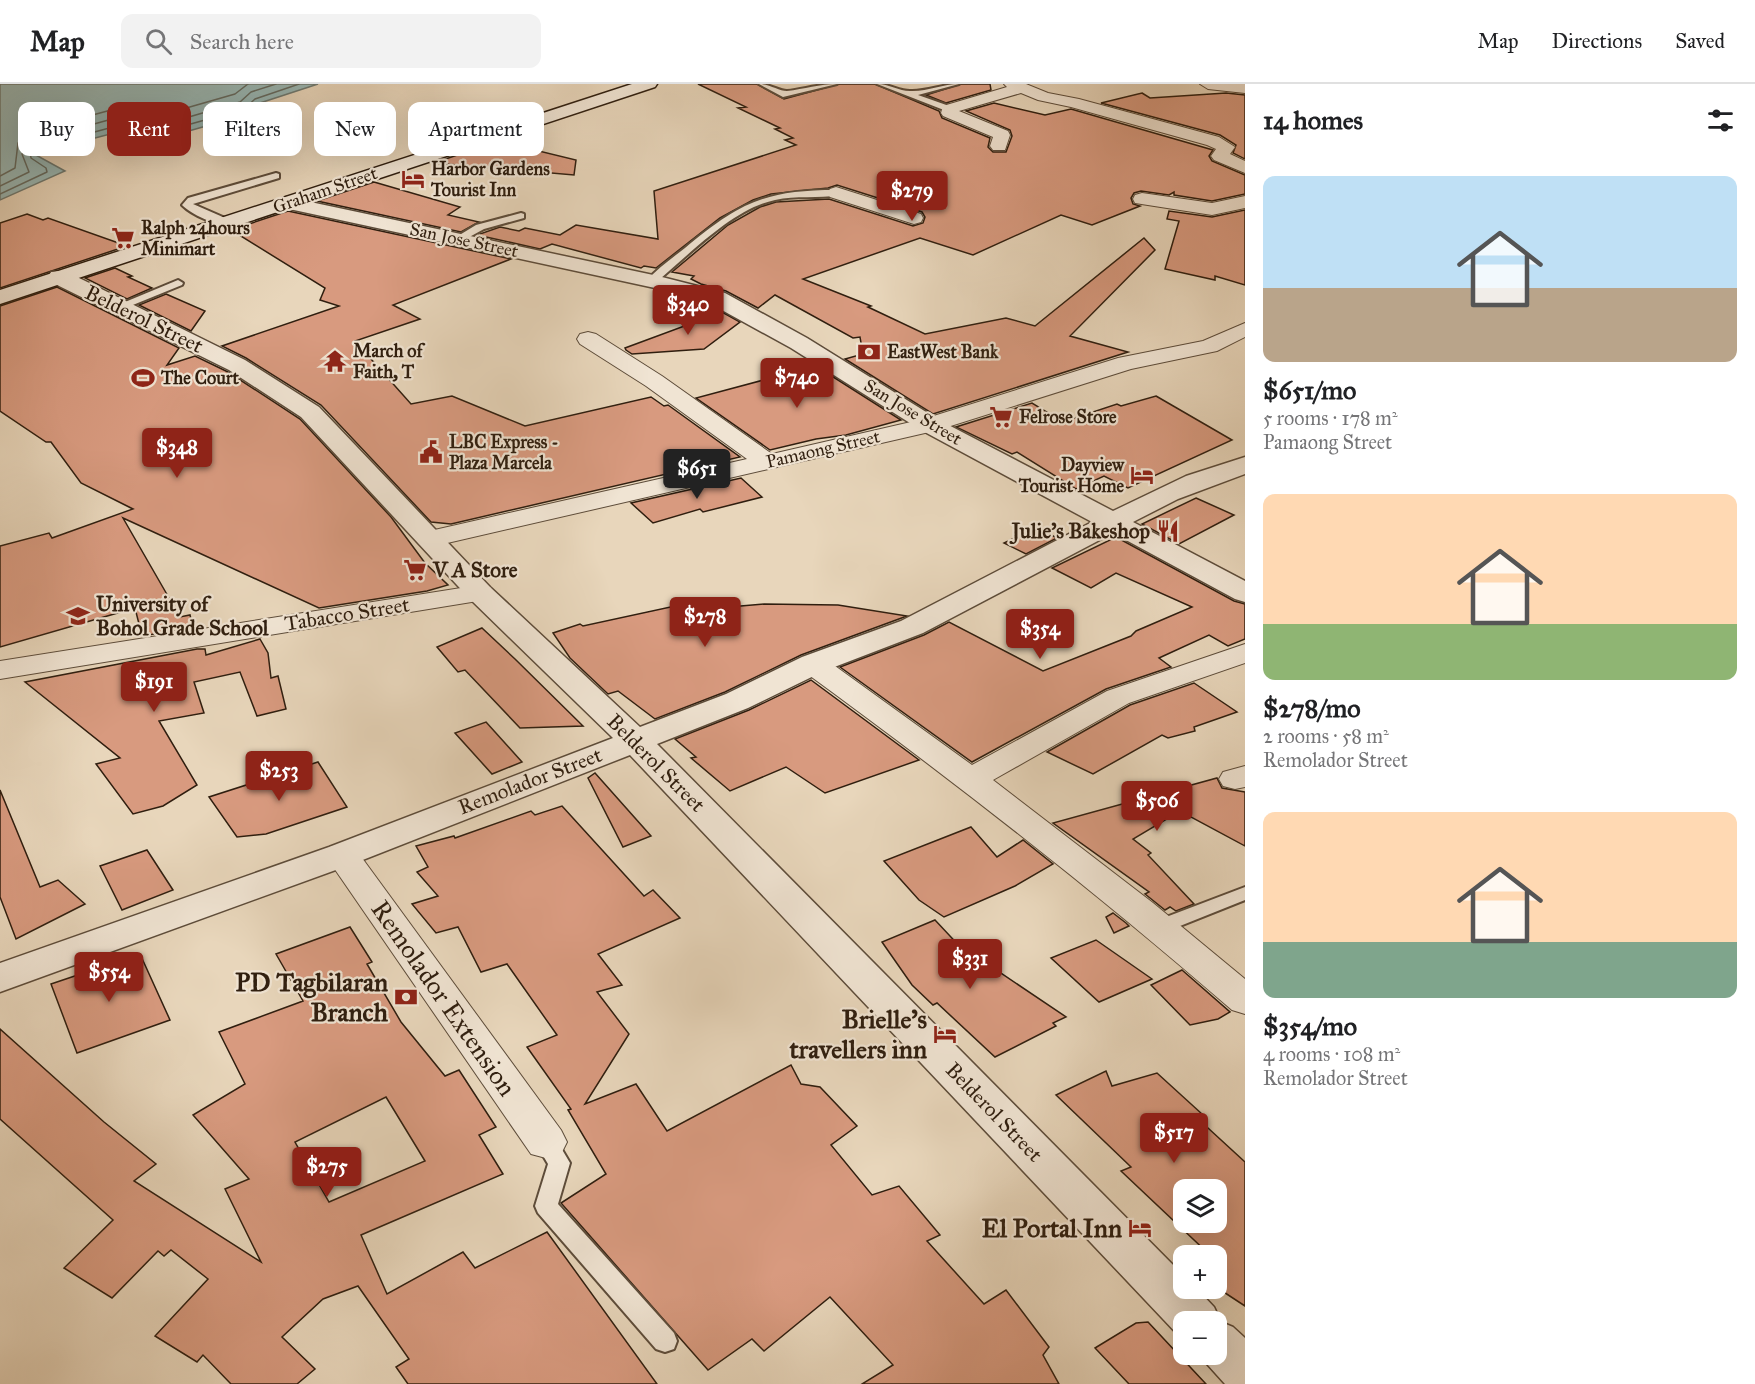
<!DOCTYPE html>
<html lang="en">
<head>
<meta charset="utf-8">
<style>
	body { margin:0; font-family:"IM FELL Great Primer",serif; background:#f2f2f2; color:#202124; height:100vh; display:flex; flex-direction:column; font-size:22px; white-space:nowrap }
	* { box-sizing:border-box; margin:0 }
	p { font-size:20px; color:#757577 }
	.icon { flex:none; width:33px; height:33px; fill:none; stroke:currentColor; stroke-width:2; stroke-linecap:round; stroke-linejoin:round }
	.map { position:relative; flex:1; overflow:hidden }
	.sheet { display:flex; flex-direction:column; background:#fff; width:510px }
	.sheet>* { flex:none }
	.hud { position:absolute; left:18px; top:18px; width:570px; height:54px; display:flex; gap:12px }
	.controls { position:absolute; left:1173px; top:1095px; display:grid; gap:12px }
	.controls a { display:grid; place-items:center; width:54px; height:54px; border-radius:12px; background:#fff; box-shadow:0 6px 24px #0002; font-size:30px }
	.price { position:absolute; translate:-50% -51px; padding:0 14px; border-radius:6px; background:#8f2418; color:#fff; font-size:20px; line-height:39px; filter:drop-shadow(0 2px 3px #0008) }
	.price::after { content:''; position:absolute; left:50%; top:36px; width:18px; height:14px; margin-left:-9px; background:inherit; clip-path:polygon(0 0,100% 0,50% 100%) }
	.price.selected { background:#222; color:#fff }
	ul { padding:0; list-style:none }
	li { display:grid; align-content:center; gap:12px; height:318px; padding:0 18px }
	li span { display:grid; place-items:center; height:186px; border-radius:12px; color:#555 }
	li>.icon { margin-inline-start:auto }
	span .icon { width:108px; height:108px; fill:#fffc; stroke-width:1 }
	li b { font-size:26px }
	h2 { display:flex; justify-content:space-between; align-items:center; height:72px; padding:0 18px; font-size:26px }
	.pill { padding:0 21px; border-radius:12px; background:#fff; box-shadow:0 6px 24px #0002; font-size:21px; line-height:54px }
	.pill.selected { background:#8f2418; color:#fff }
	header { display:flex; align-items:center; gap:36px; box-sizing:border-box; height:84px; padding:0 30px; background:#fff; border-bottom:2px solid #e0e0e0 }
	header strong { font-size:28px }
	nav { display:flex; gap:33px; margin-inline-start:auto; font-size:21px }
	.search { width:420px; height:54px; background:#f2f2f2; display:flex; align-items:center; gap:15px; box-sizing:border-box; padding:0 21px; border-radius:12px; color:#757577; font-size:22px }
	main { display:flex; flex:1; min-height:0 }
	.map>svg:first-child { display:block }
	.water { fill:#98b8b6; stroke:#6e7a73; stroke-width:1.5 }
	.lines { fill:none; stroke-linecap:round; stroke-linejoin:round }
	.shore { stroke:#646b62; stroke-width:1.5 }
	.building { fill:#d89a7f; stroke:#2f1e0f; stroke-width:1.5; fill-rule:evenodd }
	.service-casing { stroke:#5d4c3a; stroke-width:4 }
	.minor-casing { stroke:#5d4c3a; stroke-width:2 }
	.tertiary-casing { stroke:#5d4c3a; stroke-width:3 }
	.secondary-casing { stroke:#2f1e0f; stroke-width:3 }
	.service { fill:#f0e4d3; fill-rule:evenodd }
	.minor { fill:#f0e4d3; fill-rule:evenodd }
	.tertiary { fill:#f0e4d3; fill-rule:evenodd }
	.secondary { fill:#f0e4d3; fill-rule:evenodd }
	.labels { text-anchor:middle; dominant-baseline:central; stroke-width:4.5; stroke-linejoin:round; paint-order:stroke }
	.far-poi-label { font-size:18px; font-weight:bold; fill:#2f1e0f; stroke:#f0e4d3; text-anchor:start }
	.far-street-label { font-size:18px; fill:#2f1e0f; stroke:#f0e4d3 }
	.street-label { font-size:21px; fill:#2f1e0f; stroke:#f0e4d3 }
	.poi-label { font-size:21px; font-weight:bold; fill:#2f1e0f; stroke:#f0e4d3; text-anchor:start }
	.near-poi-label { font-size:26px; font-weight:bold; fill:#2f1e0f; stroke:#f0e4d3; text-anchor:end }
	.near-street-label { font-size:26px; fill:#2f1e0f; stroke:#f0e4d3 }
</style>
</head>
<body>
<header>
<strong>Map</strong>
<div class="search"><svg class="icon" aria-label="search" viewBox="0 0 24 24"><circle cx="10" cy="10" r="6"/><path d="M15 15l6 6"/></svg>Search here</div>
<nav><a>Map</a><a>Directions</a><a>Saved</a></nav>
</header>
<main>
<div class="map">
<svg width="1245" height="1300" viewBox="0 0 1245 1300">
	<rect width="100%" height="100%" fill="#e8d6bb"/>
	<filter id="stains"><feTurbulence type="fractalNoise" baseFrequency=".00333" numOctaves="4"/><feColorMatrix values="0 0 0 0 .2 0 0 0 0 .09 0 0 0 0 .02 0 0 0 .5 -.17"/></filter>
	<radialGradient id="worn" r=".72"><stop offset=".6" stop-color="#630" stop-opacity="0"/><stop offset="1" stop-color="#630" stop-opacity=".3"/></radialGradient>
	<polygon class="water" points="0,0 318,0 257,20 248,30 147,59 114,49 34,70 65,87 0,116"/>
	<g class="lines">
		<g class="shore">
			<polyline points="0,92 15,84 18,59 30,48 111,26 148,35 235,10 248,0"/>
			<polyline points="0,102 29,88 22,70 26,62 33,57 112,35 148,45 240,18 251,8 276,0"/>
			<polyline points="0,110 47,88 46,84 31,74 30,68 35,64 113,43 148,52 244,25 255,15 299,0"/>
		</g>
	</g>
	<g class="building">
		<polygon points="698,0 757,0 784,15 839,0 875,0 939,27 942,34 990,54 988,63 993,68 1006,68 1012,52 1010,46 966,27 994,19 1045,31 1071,25 1213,66 1209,72 1212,77 1245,91 1245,110 1212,117 1174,111 1174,108 1169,111 1141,107 1134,109 1131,114 1133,120 1140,122 1092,141 1061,131 973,171 920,154 803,195 871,222 868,223 925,250 1006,234 1035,242 1144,154 1155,166 1070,252 1128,268 933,330 845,275 863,270 860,253 853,254 775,211 758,224 726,207 701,200 691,195 694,192 672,188 728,141 760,123 776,118 829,115 913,142 923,139 925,133 922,128 837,101 828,104 771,110 753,116 720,134 656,184 644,182 641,184 552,160 540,165 477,151 500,143 519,147 525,144 560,151 576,141 658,155 654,107 796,61 785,56 793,54 775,45 780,44 738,24 746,23"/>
		<polygon points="961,0 990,0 991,6 946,19 926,11"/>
		<polygon points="1142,9 1150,14 1226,9 1245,11 1245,75 1233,69 1236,61 1220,51 1101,19"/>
		<polygon points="498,57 576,76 574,91 434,79"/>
		<polygon points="374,98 460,123 448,131 479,138 461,148 317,117"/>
		<polygon points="1245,126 1245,201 1215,192 1215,196 1165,185 1179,137 1167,135 1169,127 1212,133"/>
		<polygon points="288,127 511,175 393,221 420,235 355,257 411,320 452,312 525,342 651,313 664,322 668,321 740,373 451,440 431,438 321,321 246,274 222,262 339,222 320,216 325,204 231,146"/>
		<polygon points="27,130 43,136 48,134 127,162 0,204 0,139"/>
		<polygon points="115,184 132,192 128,193 152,204 127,215 85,194"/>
		<polygon points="57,203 179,264 167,281 195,272 228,288 300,335 391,433 425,479 448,501 427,507 319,524 123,434 180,533 190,531 193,544 142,552 135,524 0,563 0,462 49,449 52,454 133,425 81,399 51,358 46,358 0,327 0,222"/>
		<polygon points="166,210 205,227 191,247 139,221"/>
		<polygon points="722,228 740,238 704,265 632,270 626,266 625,264"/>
		<polygon points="816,282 901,336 846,351 816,355 770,366 696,314"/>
		<polygon points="1156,312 1232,356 1128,404 1104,392 1076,405 1017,368 1012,370 956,343 1032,319 1063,338 1117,320 1121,322"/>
		<polygon points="741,394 762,413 703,428 700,425 653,439 631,419"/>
		<polygon points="1196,414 1234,431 1179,460 1142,440"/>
		<polygon points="1036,443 1057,454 1026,470 1004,459"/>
		<polygon points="1116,453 1234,517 1245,520 1245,555 1228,562 1209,551 1159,574 1171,583 1106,605 972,678 840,583 924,551 949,538 1043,587 1131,552 1136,547 1192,523 1116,489 1091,504 1052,484"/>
		<polygon points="716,517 729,523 764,520 838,521 907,532 801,571 725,608 655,635 618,607 608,610 570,574 553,549 580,540 583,542 675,522 683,528"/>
		<polygon points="482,544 515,575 583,642 520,644 465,586 458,588 437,563"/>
		<polygon points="260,555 268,569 271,594 278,592 286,625 257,632 240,588 194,598 204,629 159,637 197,701 163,722 133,730 96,680 120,674 25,598 197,565 205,565 206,571"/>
		<polygon points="811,596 919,676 825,709 786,683 730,707 691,674 696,673 675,655 749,626"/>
		<polygon points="1194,599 1237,628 1194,643 1195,647 1168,654 1162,651 1093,690 1047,668 1130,621"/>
		<polygon points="486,638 522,678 492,690 455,649"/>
		<polygon points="318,678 347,723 266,750 237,753 209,713"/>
		<polygon points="595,689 651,752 623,763 588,694"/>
		<polygon points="1217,694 1222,704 1245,708 1245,762 1180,727 1133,755 1151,769 1148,771 1194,820 1176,827 1170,823 1165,826 1145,810 1149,808 1053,739"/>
		<polygon points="0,706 40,803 58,796 85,820 16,855 0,813"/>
		<polygon points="562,722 644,812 653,806 680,834 598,870 622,901 597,908 629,950 585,1020 636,1000 667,1047 791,981 801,1000 820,1003 857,1042 831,1061 872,1111 899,1102 940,1151 927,1157 984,1220 1006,1206 1049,1263 1043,1271 1059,1300 862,1300 893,1281 830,1213 764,1267 752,1255 708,1286 561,1119 606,1090 568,1026 571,1025 527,963 557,951 507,880 481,888 458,843 436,849 412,820 438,812 417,788 428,783 416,762 454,752 455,754 531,727 535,731"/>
		<polygon points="971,743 997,773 1023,756 1053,780 1015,802 944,833 919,816 884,777"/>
		<polygon points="147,766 173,806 122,826 100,782"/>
		<polygon points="1113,829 1126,839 1129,842 1114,849 1106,833"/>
		<polygon points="935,836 964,867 980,875 1066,933 1053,939 1056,942 995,973 937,919 933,921 912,901 882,858"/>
		<path d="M 350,843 L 372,878 L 367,880 L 401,938 L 445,992 L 459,986 L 496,1043 L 479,1051 L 503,1090 L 361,1151 L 387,1210 L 463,1168 L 475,1184 L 547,1148 L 657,1300 L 408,1300 L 396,1283 L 409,1275 L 358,1202 L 323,1215 L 282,1253 L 315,1285 L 297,1300 L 231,1300 L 203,1271 L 197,1278 L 155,1252 L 208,1195 L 171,1166 L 164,1172 L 158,1167 L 112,1214 L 64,1184 L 113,1136 L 0,1035 L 0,945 L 104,1038 L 156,1080 L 134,1097 L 261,1178 L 225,1105 L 249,1095 L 193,1031 L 245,1000 L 219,948 L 303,917 L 276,870 ZM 386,1013 L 425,1077 L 329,1118 L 295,1058 Z"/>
		<polygon points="1096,856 1152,895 1099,918 1051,874"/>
		<polygon points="140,870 170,936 77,969 51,900"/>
		<polygon points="1182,886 1230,928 1218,935 1190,941 1151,901"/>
		<path d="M 1106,987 L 1112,1002 L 1157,989 L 1202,1030 L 1196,1033 L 1245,1078 L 1245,1222 L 1216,1203 L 1216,1172 L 1211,1172 L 1121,1087 L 1131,1083 L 1056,1011 ZM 1184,1106 L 1216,1106 L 1216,1138 L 1184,1138 Z"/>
		<polygon points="1148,1238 1206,1300 1129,1300 1095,1264 1136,1239"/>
	</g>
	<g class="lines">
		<g class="service-casing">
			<g id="service">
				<path d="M 759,0 C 770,0 779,7 787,7 C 804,5 820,0 837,0 L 783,13 Z"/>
				<path d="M 877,0 C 889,0 899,7 910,7 C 926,8 943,0 959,0 L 918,11 L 952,23 L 952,27 L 949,28 Z"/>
				<path d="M 276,89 L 279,90 L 279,94 L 193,120 L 232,137 L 232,141 C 218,143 192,131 182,121 L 188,114 Z"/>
				<path d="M 836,106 L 841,109 L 839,111 C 818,115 796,111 775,116 C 732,125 688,172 655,199 L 647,199 L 646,197 C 657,185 672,174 685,164 C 739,119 765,106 836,106 Z"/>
				<polygon points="521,129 524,130 524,134 484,145 462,157 453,155 476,141"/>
				<polygon points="178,196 183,199 182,201 123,225 115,225 113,223"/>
				<polygon points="1245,803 1245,816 1160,850 1153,848 1151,843 1153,838"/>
				<polygon points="546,1049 554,1052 570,1079 558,1120 674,1249 677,1257 674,1265 665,1268 656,1265 538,1129 535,1122 548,1080 535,1058 538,1052"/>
			</g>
		</g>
		<g class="minor-casing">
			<g id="minor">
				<polygon points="1004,0 1026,0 1048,9 1079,15 1219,53 1235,63 1230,70 1245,77 1245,89 1214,76 1211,72 1216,65 1207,61 1071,23 1038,16 1021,9 959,27 1008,47 1010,51 1005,66 993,66 990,62 993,53 943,32 941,29 943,22 1007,3"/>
				<polygon points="1200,0 1245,0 1245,9 1208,5"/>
				<polygon points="836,103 921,130 923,134 921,138 914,140 830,113 827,109 830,105"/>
				<polygon points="1142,109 1212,119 1245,112 1245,124 1212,131 1135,119 1133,115 1135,111"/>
				<polygon points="1245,239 1245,253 1217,267 1131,285 938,346 430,463 421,461 417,455 421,449 430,447 747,375 646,302 580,260 577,255 580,250 588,248 596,250 662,292 772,370 924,335 1118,274 1203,257"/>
				<polygon points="480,501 490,503 494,509 490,515 0,595 0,577"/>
				<path d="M 1245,560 L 1245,579 L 1129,619 L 993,696 L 1153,819 L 1245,895 L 1245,930 L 1232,926 C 1094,806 950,694 802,586 L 798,580 L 802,574 L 813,571 L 824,574 L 972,681 L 1107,607 Z"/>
				<polygon points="1245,682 1245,703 1235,705 1223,702 1219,695 1223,688"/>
				<polygon points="342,760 354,763 561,1046 567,1058 561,1070 546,1074 531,1070 325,771 330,763"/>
			</g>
		</g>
		<g class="tertiary-casing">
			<polygon id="tertiary" points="287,113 658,192 725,209 807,254 939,336 1113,427 1186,392 1245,373 1245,390 1178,415 1133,438 1245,497 1245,518 1235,515 1113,449 923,549 824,587 748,624 657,660 1184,1192 1184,1204 1196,1204 1214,1223 1221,1238 1233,1243 1245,1254 1245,1300 1225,1300 1198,1270 1216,1270 1216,1238 1184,1238 1184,1254 1180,1253 630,671 355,779 0,908 0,879 329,763 613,654 470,515 301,333 229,286 51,198 48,193 51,188 59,187 67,188 245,276 319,323 490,503 640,643 726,610 802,573 901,537 1092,438 921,346 791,264 709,219 655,204 280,123 277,119 280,115"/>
		</g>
		<g class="secondary-casing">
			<polygon id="secondary" points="632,0 657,0 655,3 0,220 0,206"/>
		</g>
		<use href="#service" class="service"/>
		<use href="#minor" class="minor"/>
		<use href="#tertiary" class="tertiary"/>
		<use href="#secondary" class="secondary"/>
	</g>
	<defs>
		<g id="hotel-bare" transform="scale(1.8)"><path d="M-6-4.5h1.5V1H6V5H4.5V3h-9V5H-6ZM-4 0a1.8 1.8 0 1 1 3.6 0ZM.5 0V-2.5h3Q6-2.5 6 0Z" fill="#8f2418" stroke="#f0e4d3" stroke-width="2.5" paint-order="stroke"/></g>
		<g id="supermarket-bare" transform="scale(1.8)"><path d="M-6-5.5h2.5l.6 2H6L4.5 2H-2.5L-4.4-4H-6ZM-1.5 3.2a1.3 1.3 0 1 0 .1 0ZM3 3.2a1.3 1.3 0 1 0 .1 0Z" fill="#8f2418" stroke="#f0e4d3" stroke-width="2.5" paint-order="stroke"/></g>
		<g id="bank-bare" transform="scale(1.8)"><path d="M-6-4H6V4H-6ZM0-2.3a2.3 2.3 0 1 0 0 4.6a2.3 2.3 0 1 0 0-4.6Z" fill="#8f2418" stroke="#f0e4d3" stroke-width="2.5" paint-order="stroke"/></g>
		<g id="temple-bare" transform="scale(1.8)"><path d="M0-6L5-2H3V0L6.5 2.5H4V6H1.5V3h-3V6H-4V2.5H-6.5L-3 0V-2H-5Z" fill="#8f2418" stroke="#f0e4d3" stroke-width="2.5" paint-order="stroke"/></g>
		<g id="stadium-bare" transform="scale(1.8)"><path d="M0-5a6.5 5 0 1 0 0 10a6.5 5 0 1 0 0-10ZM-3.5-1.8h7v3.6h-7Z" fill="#8f2418" stroke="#f0e4d3" stroke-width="2.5" paint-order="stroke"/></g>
		<g id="civic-bare" transform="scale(1.8)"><path d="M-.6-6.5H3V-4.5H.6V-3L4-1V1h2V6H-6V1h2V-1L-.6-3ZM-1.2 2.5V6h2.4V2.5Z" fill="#8f2418" stroke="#f0e4d3" stroke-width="2.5" paint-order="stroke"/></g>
		<g id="restaurant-bare" transform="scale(1.8)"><path d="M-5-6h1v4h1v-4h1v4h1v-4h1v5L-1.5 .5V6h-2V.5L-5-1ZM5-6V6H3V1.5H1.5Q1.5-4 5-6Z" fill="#8f2418" stroke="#f0e4d3" stroke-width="2.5" paint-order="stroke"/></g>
		<g id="school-bare" transform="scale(1.8)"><path d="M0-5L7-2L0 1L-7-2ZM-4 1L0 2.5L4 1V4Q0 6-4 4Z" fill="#8f2418" stroke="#f0e4d3" stroke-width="2.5" paint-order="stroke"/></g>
	</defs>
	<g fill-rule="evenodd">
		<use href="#hotel-bare" x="413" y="95"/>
		<use href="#supermarket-bare" x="123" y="154"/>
		<use href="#bank-bare" x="869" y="268"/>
		<use href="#temple-bare" x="335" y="277"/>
		<use href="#stadium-bare" x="143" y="294"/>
		<use href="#supermarket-bare" x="1001" y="333"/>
		<use href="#civic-bare" x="431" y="368"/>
		<use href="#hotel-bare" x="1142" y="391"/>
		<use href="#restaurant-bare" x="1168" y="447"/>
		<use href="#supermarket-bare" x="415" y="486"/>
		<use href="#school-bare" x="78" y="532"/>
		<use href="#bank-bare" x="406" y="913"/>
		<use href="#hotel-bare" x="945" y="950"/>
		<use href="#hotel-bare" x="1140" y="1144"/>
	</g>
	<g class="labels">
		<g class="far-poi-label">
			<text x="431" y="85">Harbor Gardens<tspan x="431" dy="21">Tourist Inn</tspan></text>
			<text x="141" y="144">Ralph 24hours<tspan x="141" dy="21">Minimart</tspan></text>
			<text x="353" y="267">March of<tspan x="353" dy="21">Faith, T</tspan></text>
			<text x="887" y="268">EastWest Bank</text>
			<text x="161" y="294">The Court</text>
			<text x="1019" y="333">Felrose Store</text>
			<text x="449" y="358">LBC Express -<tspan x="449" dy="21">Plaza Marcela</tspan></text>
			<text x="1124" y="381" text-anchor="end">Dayview<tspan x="1124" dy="21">Tourist Home</tspan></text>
		</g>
		<g class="far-street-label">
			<text transform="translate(325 106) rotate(-19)">Graham Street</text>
			<text transform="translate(464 156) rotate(12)">San Jose Street</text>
			<text transform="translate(913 328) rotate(31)">San Jose Street</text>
			<text transform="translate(823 365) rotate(-13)">Pamaong Street</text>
		</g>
		<g class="street-label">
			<text transform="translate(144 235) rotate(26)">Belderol Street</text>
			<text transform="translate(347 530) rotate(-9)">Tabacco Street</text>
			<text transform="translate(656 679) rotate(45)">Belderol Street</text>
			<text transform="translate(530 697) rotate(-21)">Remolador Street</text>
			<text transform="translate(994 1028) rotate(46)">Belderol Street</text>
		</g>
		<g class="poi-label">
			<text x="1150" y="447" text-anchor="end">Julie's Bakeshop</text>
			<text x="433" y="486">V A Store</text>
			<text x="96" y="520">University of<tspan x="96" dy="24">Bohol Grade School</tspan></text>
		</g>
		<g class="near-poi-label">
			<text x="388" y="898">PD Tagbilaran<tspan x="388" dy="30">Branch</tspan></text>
			<text x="927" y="935">Brielle's<tspan x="927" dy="30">travellers inn</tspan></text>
			<text x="1122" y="1144">El Portal Inn</text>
		</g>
		<g class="near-street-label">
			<text transform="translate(444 914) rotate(55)">Remolador Extension</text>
		</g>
	</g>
	<rect width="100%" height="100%" filter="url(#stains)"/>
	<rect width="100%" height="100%" fill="url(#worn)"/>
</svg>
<div class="controls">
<a><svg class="icon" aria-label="layers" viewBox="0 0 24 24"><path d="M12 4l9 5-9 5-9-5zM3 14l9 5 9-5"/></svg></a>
<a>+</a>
<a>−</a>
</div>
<b class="price" style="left:912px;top:138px">$279</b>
<b class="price" style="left:688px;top:252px">$340</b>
<b class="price" style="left:797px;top:325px">$740</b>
<b class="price" style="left:177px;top:395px">$348</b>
<b class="price selected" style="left:697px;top:416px">$651</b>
<b class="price" style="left:705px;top:564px">$278</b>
<b class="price" style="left:1040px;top:576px">$354</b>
<b class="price" style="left:154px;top:629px">$191</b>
<b class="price" style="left:279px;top:718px">$253</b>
<b class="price" style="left:1157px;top:748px">$506</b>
<b class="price" style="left:970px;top:906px">$331</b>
<b class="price" style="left:109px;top:919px">$554</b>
<b class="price" style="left:1174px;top:1080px">$517</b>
<b class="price" style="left:327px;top:1114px">$275</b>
<div class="hud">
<a class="pill">Buy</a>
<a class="pill selected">Rent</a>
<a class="pill">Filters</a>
<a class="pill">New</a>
<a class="pill">Apartment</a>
</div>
</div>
<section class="sheet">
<h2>14 homes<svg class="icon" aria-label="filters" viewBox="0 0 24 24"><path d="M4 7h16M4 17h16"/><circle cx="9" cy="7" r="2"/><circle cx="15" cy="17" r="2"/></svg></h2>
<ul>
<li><span style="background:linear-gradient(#bfe0f5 60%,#b9a48a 0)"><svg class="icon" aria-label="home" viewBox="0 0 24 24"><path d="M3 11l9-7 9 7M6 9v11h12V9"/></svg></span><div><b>$651/mo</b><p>5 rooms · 178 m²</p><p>Pamaong Street</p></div></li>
<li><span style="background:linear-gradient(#ffd9b3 70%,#8fb573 0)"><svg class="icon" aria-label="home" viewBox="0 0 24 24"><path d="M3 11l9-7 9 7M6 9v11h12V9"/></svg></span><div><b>$278/mo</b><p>2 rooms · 58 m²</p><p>Remolador Street</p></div></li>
<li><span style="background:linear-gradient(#ffd9b3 70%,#7fa58c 0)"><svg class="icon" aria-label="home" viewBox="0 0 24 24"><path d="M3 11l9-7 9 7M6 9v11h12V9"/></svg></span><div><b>$354/mo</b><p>4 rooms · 108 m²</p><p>Remolador Street</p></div></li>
</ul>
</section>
</main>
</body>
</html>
